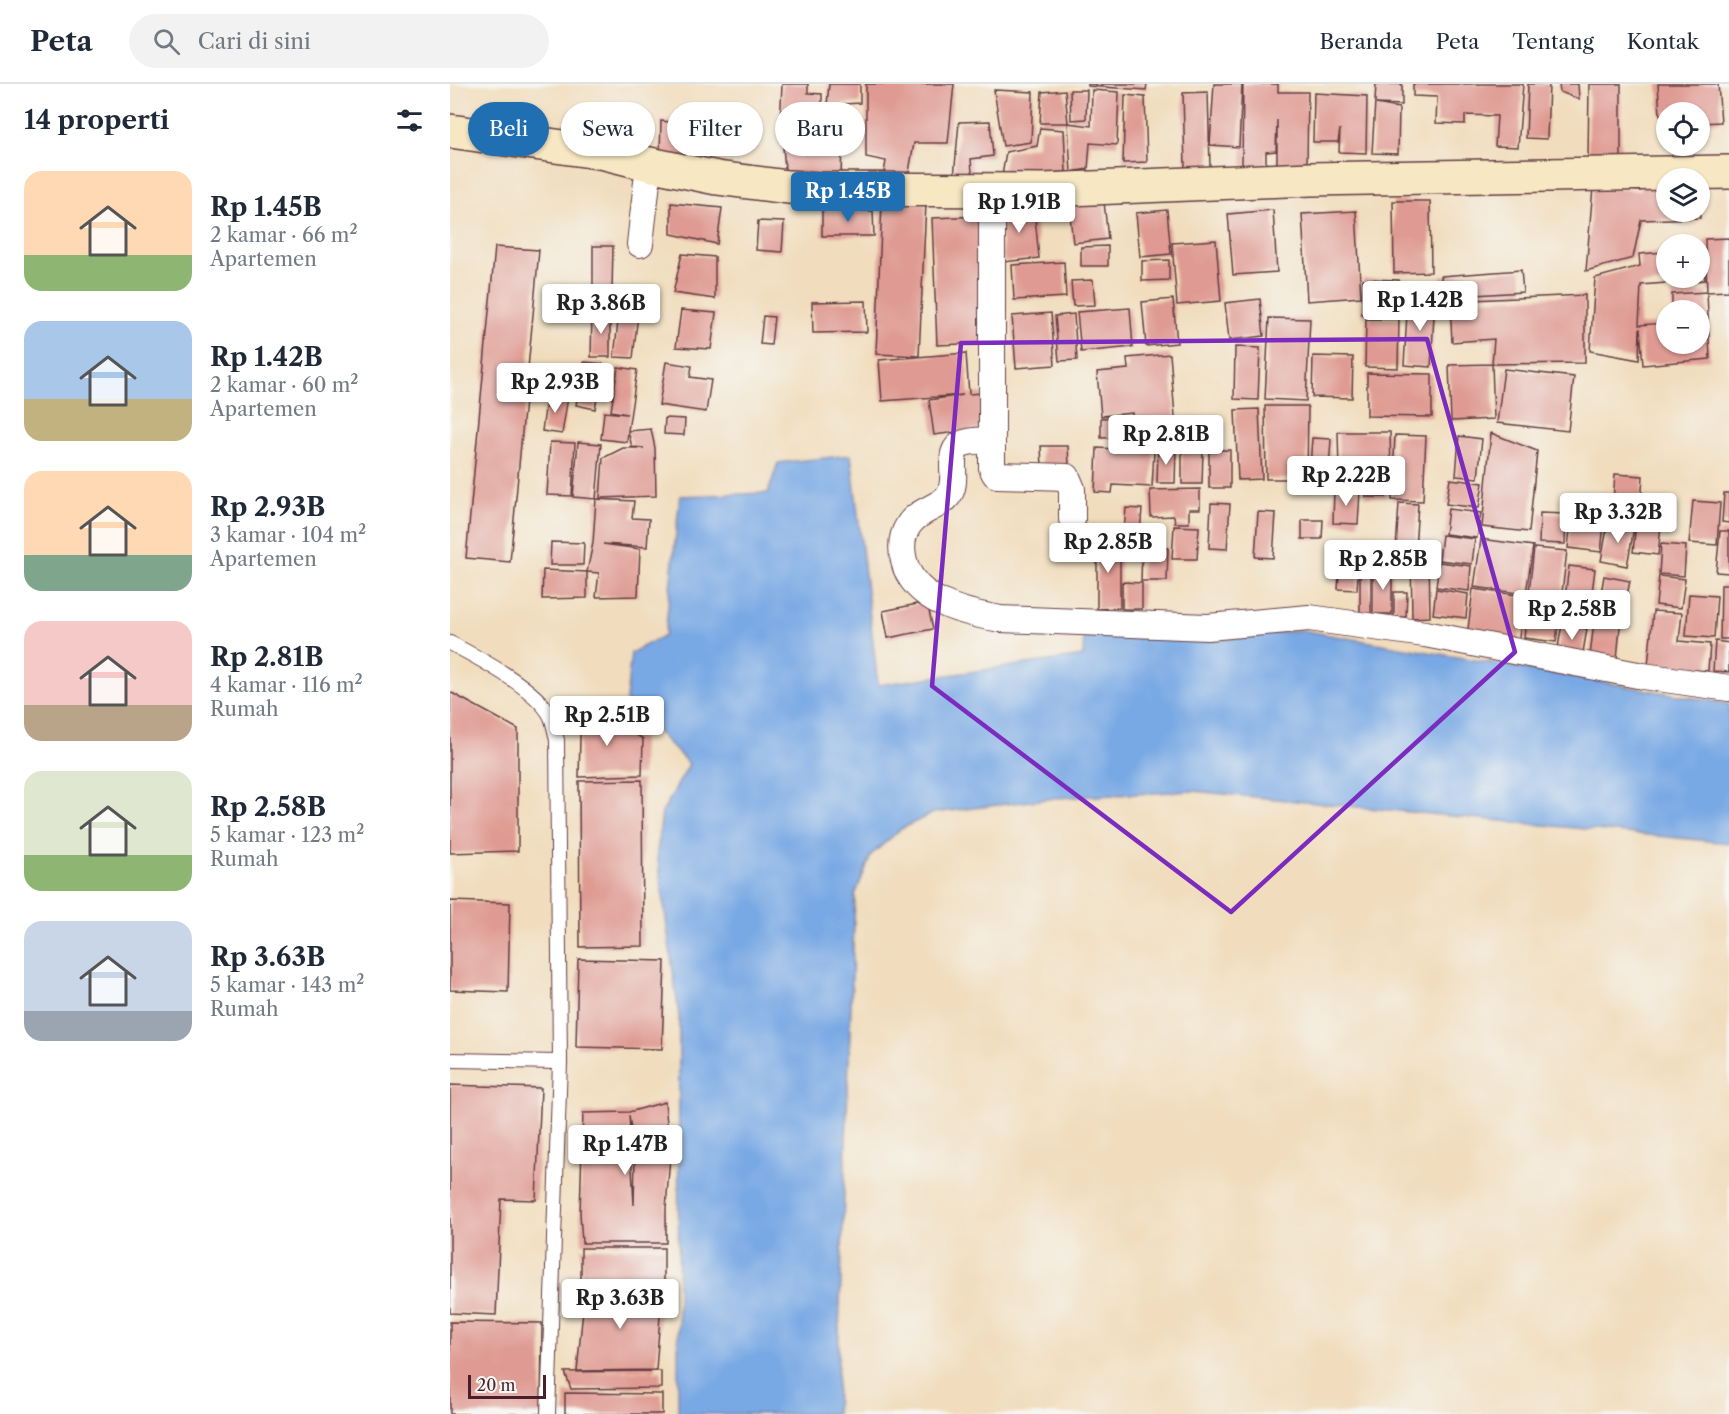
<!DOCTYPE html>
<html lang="id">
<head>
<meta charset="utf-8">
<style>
	body { margin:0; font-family:"Libre Caslon Text",serif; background:#f2f2f3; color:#1f2937; height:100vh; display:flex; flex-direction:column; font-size:22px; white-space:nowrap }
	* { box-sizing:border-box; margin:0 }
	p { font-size:20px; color:#747a83 }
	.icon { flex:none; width:33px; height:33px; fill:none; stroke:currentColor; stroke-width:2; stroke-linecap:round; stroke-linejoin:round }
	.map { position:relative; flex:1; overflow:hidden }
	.sheet { display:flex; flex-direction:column; background:#fff; width:450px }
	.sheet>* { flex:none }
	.top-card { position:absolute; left:18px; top:18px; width:570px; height:54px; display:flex; gap:12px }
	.buttons { position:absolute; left:1206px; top:18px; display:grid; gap:12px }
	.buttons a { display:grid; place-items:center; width:54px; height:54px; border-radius:50%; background:#fff; box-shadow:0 2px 4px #0004; font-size:30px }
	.scale { position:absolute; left:18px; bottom:15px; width:78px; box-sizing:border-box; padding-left:6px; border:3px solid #4a1f2b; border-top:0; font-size:16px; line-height:21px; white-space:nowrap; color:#4a1f2b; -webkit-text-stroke:4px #f6f6f2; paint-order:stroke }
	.price { position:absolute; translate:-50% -51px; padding:0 14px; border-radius:6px; background:#fff; color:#222; font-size:20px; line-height:39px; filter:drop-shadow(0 2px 3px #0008) }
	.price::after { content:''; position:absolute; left:50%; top:36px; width:18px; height:14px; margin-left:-9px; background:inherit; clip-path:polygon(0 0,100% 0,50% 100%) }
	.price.current { background:#1f6fb2; color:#fff }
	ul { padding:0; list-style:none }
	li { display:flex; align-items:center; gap:18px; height:150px; padding:0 24px }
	li span { display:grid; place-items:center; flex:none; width:168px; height:120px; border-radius:18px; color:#555 }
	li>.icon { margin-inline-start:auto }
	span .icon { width:72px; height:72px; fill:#fffc; stroke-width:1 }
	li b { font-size:26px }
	h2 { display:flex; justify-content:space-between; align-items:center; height:72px; padding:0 24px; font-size:26px }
	.tag { padding:0 21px; border-radius:27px; background:#fff; box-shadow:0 2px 4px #0004; font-size:21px; line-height:54px }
	.tag.current { background:#1f6fb2; color:#fff }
	header { display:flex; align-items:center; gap:36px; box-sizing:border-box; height:84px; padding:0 30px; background:#fff; border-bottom:2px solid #e0e1e3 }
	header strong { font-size:28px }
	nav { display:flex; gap:33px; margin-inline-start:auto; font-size:21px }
	.search { width:420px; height:54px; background:#f2f2f3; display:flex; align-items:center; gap:15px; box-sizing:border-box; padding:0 21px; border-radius:33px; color:#747a83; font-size:22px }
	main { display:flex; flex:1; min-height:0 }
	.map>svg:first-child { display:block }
	.water { fill:#79a9e4; stroke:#626488; stroke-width:1.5 }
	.building { fill:#df9b93; fill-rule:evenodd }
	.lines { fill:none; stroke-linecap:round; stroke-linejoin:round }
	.lane-casing { stroke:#633c41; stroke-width:16 }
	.street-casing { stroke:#633c41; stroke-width:28 }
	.secondary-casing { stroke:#633c41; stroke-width:36 }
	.lane { stroke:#fff; stroke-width:14 }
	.street { stroke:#fff; stroke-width:26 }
	.secondary { stroke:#f7e8c3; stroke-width:33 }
	.marked { fill:none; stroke:#7b2cbf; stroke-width:4.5; stroke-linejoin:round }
</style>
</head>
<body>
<header>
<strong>Peta</strong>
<div class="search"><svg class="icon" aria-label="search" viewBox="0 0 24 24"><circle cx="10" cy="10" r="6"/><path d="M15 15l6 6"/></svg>Cari di sini</div>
<nav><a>Beranda</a><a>Peta</a><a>Tentang</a><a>Kontak</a></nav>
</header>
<main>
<section class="sheet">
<h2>14 properti<svg class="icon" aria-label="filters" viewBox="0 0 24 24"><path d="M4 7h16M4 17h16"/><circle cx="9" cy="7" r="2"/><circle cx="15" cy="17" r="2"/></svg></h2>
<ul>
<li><span style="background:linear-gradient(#ffd9b3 70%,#8fb573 0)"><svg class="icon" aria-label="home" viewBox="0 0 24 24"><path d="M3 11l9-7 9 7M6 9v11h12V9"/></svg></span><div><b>Rp 1.45B</b><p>2 kamar · 66 m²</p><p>Apartemen</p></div></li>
<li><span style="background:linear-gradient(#a9c7e8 65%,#c2b280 0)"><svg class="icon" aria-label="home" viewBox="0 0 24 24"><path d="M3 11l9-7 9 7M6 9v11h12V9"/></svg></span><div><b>Rp 1.42B</b><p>2 kamar · 60 m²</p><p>Apartemen</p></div></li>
<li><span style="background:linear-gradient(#ffd9b3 70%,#7fa58c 0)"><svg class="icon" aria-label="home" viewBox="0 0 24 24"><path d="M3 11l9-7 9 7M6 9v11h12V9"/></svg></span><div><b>Rp 2.93B</b><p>3 kamar · 104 m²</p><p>Apartemen</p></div></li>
<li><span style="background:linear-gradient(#f6c9c9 70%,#b9a48a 0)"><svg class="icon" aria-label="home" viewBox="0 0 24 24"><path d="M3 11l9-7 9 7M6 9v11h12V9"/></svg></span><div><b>Rp 2.81B</b><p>4 kamar · 116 m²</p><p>Rumah</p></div></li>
<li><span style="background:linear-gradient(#dfe7d0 70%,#8fb573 0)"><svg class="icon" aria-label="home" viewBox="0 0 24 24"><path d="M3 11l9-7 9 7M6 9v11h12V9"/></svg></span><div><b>Rp 2.58B</b><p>5 kamar · 123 m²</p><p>Rumah</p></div></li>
<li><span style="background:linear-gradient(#c9d6e8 75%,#9aa5b1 0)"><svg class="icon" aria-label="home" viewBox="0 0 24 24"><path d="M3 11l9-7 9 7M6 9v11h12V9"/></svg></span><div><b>Rp 3.63B</b><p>5 kamar · 143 m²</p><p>Rumah</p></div></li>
</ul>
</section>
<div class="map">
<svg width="1279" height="1330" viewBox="0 0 1279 1330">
	<rect width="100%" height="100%" fill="#f6f6f2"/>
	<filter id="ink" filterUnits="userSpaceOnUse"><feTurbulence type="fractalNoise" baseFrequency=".0167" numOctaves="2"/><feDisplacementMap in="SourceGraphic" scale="12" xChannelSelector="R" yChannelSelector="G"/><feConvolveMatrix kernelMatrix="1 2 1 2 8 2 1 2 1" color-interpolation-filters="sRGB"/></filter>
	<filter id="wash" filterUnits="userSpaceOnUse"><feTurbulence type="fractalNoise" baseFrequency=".008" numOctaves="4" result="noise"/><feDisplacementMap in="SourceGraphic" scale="24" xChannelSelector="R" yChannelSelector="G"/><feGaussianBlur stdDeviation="1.35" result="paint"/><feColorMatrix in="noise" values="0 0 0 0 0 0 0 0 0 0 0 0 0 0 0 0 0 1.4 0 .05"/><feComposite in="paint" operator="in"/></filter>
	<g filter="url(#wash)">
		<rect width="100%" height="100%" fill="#f1ddbd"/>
		<polygon class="water" points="401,371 428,601 633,572 634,550 762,557 851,546 1279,620 1279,759 743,707 605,714 483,729 451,745 421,771 405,811 386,1330 228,1330 229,932 207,769 212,729 239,680 176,616 181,569 215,551 230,412 318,409 328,379"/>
		<g id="blocks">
			<g class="building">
				<polygon points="332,0 358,0 358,9 372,10 372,40 330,43"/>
				<polygon points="379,0 410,0 410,19 377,21"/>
				<polygon points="416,0 504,0 498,59 464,59 458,94 433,95 436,77 416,73"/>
				<polygon points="638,0 697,0 696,6 638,2"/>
				<polygon points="764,0 792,0 789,63 760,61"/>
				<polygon points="793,0 828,0 828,8 858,8 857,80 827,80 827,36 826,67 816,68 816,83 792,82"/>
				<polygon points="926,0 952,0 952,21 926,20 949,24 948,70 922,69"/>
				<polygon points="963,0 1073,0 1068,63 1045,62 1047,32 1015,31 1015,40 986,39 987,13 963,12"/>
				<polygon points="1078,0 1099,0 1097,55 1076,54"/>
				<polygon points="1109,0 1128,0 1129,15 1110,8"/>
				<polygon points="1139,0 1171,0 1171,76 1138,76"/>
				<polygon points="1208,0 1268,0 1271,38 1250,39 1250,28 1216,28 1216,31 1210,31"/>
				<polygon points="544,6 583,8 581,58 553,62"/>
				<polygon points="615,6 618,39 641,42 642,6 669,8 667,61 640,59 638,85 621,88 618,39 590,39 592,8"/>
				<polygon points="620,6 637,6 636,35 621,36"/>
				<polygon points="758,8 760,83 735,83 733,9"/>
				<polygon points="864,9 917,12 916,69 889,68 890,45 888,58 863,58"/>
				<polygon points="675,11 695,13 697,78 673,79"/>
				<polygon points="156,33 176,36 177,58 156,56"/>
				<polygon points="211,37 246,41 245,77 210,69"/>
				<polygon points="540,37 543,72 521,75 522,89 504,93 509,38"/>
				<polygon points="590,44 614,46 616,88 552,92 556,68 587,62"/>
				<polygon points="392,51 391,97 336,95 332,52"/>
				<polygon points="1216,96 1216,128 1250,128 1250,134 1191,136 1183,174 1136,187 1143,103 1190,107 1190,97"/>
				<polygon points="943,117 980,117 981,188 944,189"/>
				<polygon points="432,118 476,119 469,272 426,270"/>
				<polygon points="654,118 658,155 623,159 619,122"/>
				<polygon points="221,119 272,124 267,160 221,150"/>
				<polygon points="584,123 589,174 554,178 548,127"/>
				<polygon points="372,126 423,127 424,152 372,152"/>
				<polygon points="717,126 721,170 690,173 686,129"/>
				<polygon points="823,126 827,188 783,191 778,130"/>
				<polygon points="906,127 911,213 857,217 852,130"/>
				<polygon points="532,132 536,259 487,261 482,134"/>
				<polygon points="308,137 334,138 332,168 306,166"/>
				<polygon points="1279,154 1279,207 1257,208 1255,155"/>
				<polygon points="766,156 771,217 727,221 722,159"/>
				<polygon points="143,162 163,162 162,207 143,206"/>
				<polygon points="658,162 658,182 631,182 631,163"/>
				<polygon points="45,163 89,166 60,478 16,474"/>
				<polygon points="1250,165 1253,165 1255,196 1191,201 1189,241 1216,239 1216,260 1250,260 1250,226 1222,226 1222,210 1257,208 1260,275 1193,281 1190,244 1189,276 1140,267 1145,194 1190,182 1189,170 1216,168 1216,194 1250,194"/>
				<polygon points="232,170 265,173 265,215 223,209"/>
				<polygon points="719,176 719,196 692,197 692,177"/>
				<polygon points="614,178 616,213 564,216 562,181"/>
				<polygon points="1071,186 1073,208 992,213 991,192"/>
				<polygon points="913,195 949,196 949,230 912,230"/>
				<polygon points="643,196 645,221 623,222 621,197"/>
				<polygon points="1135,211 1135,279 1042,280 1044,335 1001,337 999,281 1042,280 1044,255 1002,258 1000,217"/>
				<polygon points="958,212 985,214 981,283 954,281"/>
				<polygon points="723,215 727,259 696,262 692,218"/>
				<polygon points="810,215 814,252 779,256 775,219"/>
				<polygon points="416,217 417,248 363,249 362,218"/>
				<polygon points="680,224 683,263 631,268 627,228"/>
				<polygon points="231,226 266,229 261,265 226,263"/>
				<polygon points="142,228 160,229 160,273 141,273"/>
				<polygon points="169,228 188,230 183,274 164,273"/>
				<polygon points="601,229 605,281 566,284 562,232"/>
				<polygon points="624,230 627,276 609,277 605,232"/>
				<polygon points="313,232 324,233 321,261 310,260"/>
				<polygon points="819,234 860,235 856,317 815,315"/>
				<polygon points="916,235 949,235 948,284 915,283"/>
				<polygon points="785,263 810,264 808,316 784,315"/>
				<polygon points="516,269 519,310 532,309 537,344 484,351 479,316 513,311 432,317 429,276"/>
				<polygon points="720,270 727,357 685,361 682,329 651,332 647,288 678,285 677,274"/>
				<polygon points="863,272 903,273 902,314 862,313"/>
				<polygon points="134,278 153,280 145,325 126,321"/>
				<polygon points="216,278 242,282 240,293 261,296 256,328 209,321"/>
				<polygon points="168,283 187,286 178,347 201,345 205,364 206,412 150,414 153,374 173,364 194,364 182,363 178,347 177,358 151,355 154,328 177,330 161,327"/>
				<polygon points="1054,285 1124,293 1118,347 1047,339"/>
				<polygon points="917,289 982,290 982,333 917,332"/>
				<polygon points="97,310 118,313 112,350 92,347"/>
				<polygon points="815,322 858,322 857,395 816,395"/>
				<polygon points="809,325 812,395 788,396 785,326"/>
				<polygon points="678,333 678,353 651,354 651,334"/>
				<polygon points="215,334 235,335 234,351 214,350"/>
				<polygon points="888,348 940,348 941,387 889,387"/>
				<polygon points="1041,349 1087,367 1079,448 1032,443"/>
				<polygon points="945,351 976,352 973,417 942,416"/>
				<polygon points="1009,352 1032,355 1028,394 1006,392"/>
				<polygon points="862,354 881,355 878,400 859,399"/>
				<polygon points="100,358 125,359 122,412 97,411"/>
				<polygon points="128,358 151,360 146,415 123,413"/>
				<polygon points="591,362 618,362 619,382 592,383"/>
				<polygon points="647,364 704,367 702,403 663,401 662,409 645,408"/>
				<polygon points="708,364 726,364 725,399 707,399"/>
				<polygon points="732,365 753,366 752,400 732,400"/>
				<rect x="759" y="366" width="21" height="38"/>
				<polygon points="1165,390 1193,392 1190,434 1162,431"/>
				<polygon points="915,394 936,394 936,413 916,413"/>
				<polygon points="1000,395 1033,399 1029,424 996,420"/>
				<polygon points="750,405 750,425 739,425 739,439 725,439 724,432 701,433 700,406"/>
				<polygon points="884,406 910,407 908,440 883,439"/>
				<polygon points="1274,409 1279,409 1279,439 1272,438"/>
				<polygon points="146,415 184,417 182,434 199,435 197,463 153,460 190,465 188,512 146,513 149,489 137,488 143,459"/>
				<polygon points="1243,417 1270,419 1267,461 1239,459"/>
				<polygon points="761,419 780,420 777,465 759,464"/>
				<polygon points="949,419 968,420 965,466 946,465"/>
				<polygon points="676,424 692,425 688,471 672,469"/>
				<polygon points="998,425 1031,429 1027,454 995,450"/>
				<polygon points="1122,426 1155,430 1151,468 1118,464"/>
				<polygon points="808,428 826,429 823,474 805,473"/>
				<polygon points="1090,429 1116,430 1115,460 1089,459"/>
				<polygon points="852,436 873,436 872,455 852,455"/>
				<polygon points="1186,438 1211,441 1208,471 1183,468"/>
				<polygon points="1158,439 1184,444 1177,482 1151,477"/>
				<polygon points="724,442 749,443 747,475 722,475"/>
				<polygon points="1270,447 1279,447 1279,489 1266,488"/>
				<polygon points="992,451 1025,455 1022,480 989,476"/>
				<polygon points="647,455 670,455 670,524 647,525"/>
				<polygon points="1031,455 1083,462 1076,510 1024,503"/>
				<polygon points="101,458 134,459 133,481 100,481"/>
				<polygon points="891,460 910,461 907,506 888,505"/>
				<polygon points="1211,460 1236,462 1234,492 1209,490"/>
				<polygon points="692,464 718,464 717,497 691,497"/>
				<polygon points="1084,464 1117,467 1106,558 1074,554"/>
				<polygon points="961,468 979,468 980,533 962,534"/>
				<polygon points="989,478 1021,482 1019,507 986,503"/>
				<polygon points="1119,482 1145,485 1138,540 1112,537"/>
				<polygon points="942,484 942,530 923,530 923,485"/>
				<polygon points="93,486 137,488 137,514 92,515"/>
				<rect x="910" y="486" width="11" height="44"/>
				<polygon points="1154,492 1180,497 1174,526 1149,521"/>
				<polygon points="1209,492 1235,495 1231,524 1206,521"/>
				<polygon points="672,498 692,499 692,525 672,525"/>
				<polygon points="1271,501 1279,501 1279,555 1270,555"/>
				<polygon points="986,505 1018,510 1016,534 983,530"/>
				<polygon points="1023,505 1075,512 1068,560 1017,553"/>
				<polygon points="944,508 957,508 956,533 944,533"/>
				<polygon points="1239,510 1267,512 1264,554 1236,552"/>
				<polygon points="477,518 483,545 438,554 433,527"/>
				<polygon points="1203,527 1232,529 1229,557 1260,560 1258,587 1198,582"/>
				<polygon points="1145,529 1171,532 1167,575 1140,572"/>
				<polygon points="1112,540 1137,545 1132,574 1107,569"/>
				<polygon points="1265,557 1279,559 1279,588 1263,587"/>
				<polygon points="0,608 68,645 68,767 0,769"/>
				<polygon points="131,616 193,655 192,691 129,693"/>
				<polygon points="192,696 193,862 130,863 129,697"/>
				<polygon points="0,817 60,819 58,908 0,906"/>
				<polygon points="128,875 215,877 212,965 126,963"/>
				<polygon points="0,1001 91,1004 86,1116 51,1115 46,1231 0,1229"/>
				<path d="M 215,1018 L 220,1073 L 216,1124 L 216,1159 L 132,1159 L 130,1129 L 133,1029 L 179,1028 ZM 179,1031 L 185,1073 L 184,1121 Z"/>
				<polygon points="131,1164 214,1164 214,1198 131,1202"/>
				<polygon points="212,1205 206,1286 127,1287 135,1206"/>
				<polygon points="0,1238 92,1239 91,1330 0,1330"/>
				<polygon points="211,1287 211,1304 121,1305 115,1288"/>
				<polygon points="115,1309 212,1310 212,1330 115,1330"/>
			</g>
		</g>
	</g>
	<g filter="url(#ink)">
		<use href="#blocks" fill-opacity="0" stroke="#633c41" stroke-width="1.5"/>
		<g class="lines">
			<g class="lane-casing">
				<g id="lane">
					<path d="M 0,559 C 27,573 88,605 101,633 C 104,640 105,649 107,656 L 110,978 L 98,1330"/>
					<polyline points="0,976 110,978"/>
				</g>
			</g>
			<g class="street-casing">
				<g id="street">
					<polyline points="542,106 542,384 545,390 547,391 617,393 622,405 622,435"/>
					<polyline points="190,160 199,80"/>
					<path d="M 542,355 C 533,357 523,356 514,359 C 493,366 511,396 498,412 C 489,424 467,426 458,442 C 451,453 451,465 454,477 C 464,518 515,529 551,535 L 758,543 L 859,534 L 975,550 L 1193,592 L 1279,604"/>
				</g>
			</g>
			<g class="secondary-casing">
				<polyline id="secondary" points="0,47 155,69 199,80 267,94 338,103 369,105 594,106 860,95 1279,88"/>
			</g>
			<use href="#lane" class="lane"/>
			<use href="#street" class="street"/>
			<use href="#secondary" class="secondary"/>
		</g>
	</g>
	<path class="marked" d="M 977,255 L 1065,568 L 781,828 L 482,602 L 511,259 Z"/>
</svg>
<div class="buttons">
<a><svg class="icon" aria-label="locate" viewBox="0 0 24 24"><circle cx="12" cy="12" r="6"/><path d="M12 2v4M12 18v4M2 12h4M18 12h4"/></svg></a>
<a><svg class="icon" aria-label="layers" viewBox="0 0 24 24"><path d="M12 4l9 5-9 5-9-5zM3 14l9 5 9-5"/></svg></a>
<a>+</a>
<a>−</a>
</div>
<div class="scale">20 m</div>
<b class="price current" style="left:398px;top:139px">Rp 1.45B</b>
<b class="price" style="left:569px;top:150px">Rp 1.91B</b>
<b class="price" style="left:970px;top:248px">Rp 1.42B</b>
<b class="price" style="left:151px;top:251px">Rp 3.86B</b>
<b class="price" style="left:105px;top:330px">Rp 2.93B</b>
<b class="price" style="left:716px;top:382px">Rp 2.81B</b>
<b class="price" style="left:896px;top:423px">Rp 2.22B</b>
<b class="price" style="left:1168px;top:460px">Rp 3.32B</b>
<b class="price" style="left:658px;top:490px">Rp 2.85B</b>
<b class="price" style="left:933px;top:507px">Rp 2.85B</b>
<b class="price" style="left:1122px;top:557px">Rp 2.58B</b>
<b class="price" style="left:157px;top:663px">Rp 2.51B</b>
<b class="price" style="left:175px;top:1092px">Rp 1.47B</b>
<b class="price" style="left:170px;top:1246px">Rp 3.63B</b>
<div class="top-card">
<a class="tag current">Beli</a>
<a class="tag">Sewa</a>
<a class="tag">Filter</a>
<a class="tag">Baru</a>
</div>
</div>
</main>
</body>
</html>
